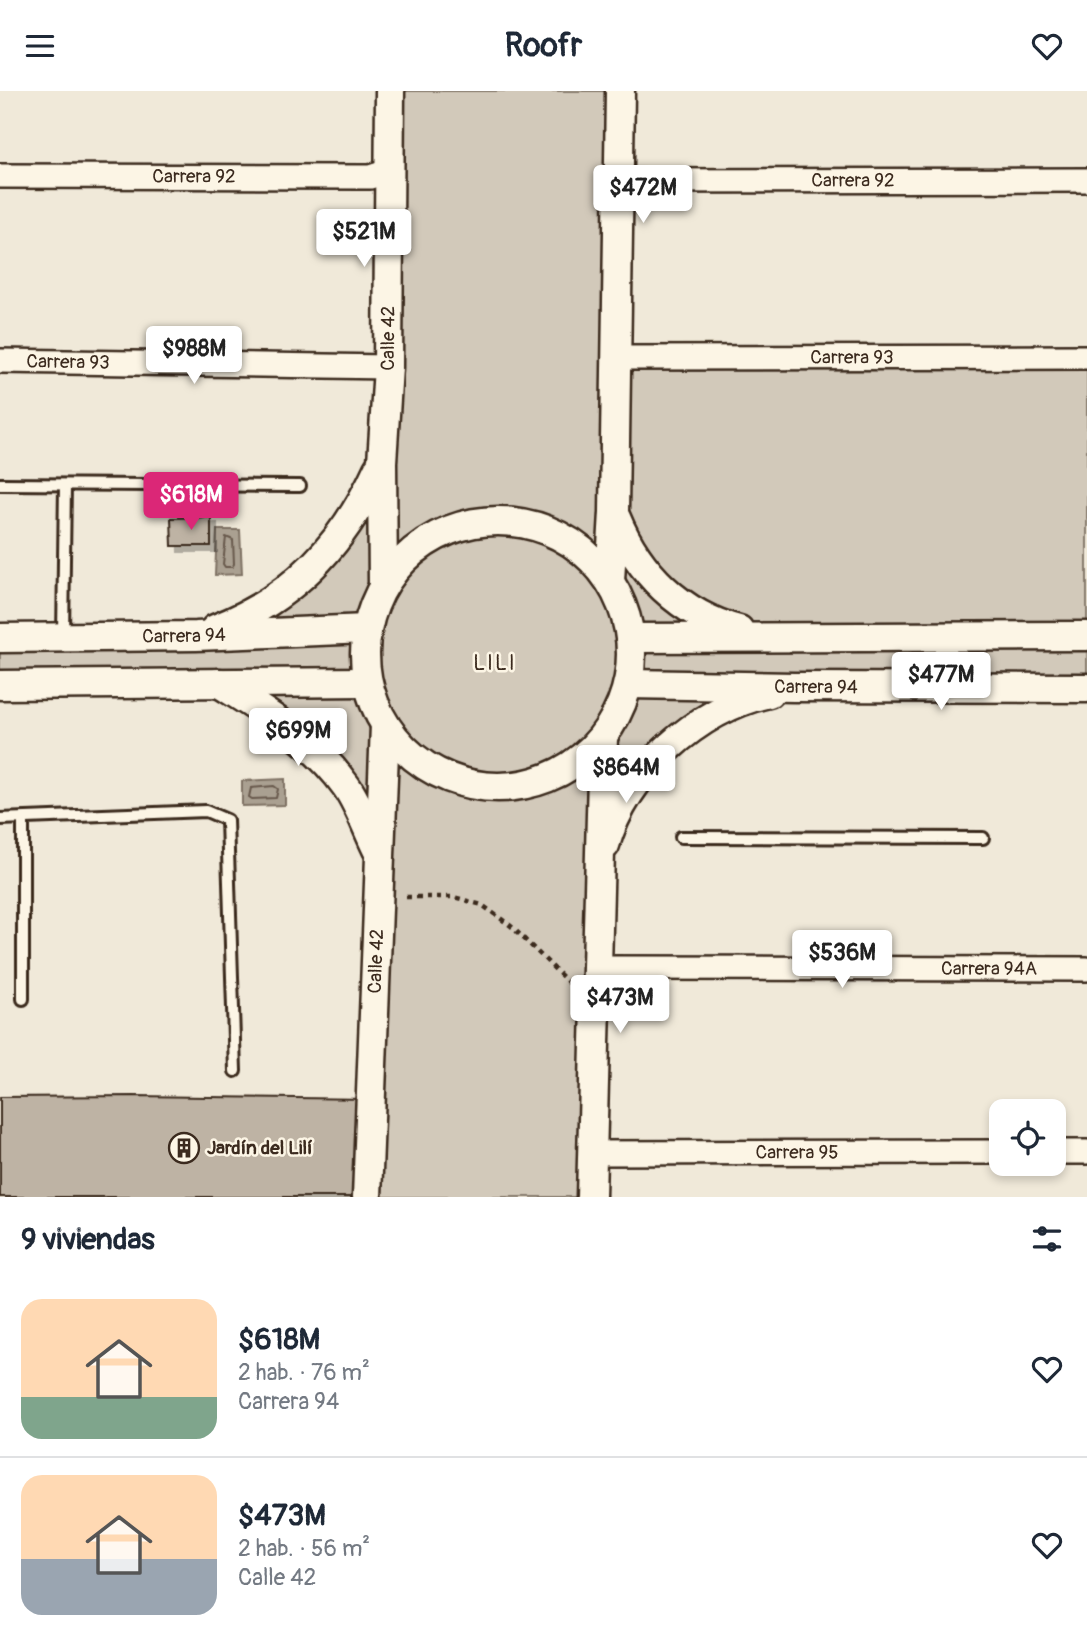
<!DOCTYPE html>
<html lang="es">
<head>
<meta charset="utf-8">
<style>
	body { margin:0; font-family:Pangolin,sans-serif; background:#f6f6f7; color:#1f2937; height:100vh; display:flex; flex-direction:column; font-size:26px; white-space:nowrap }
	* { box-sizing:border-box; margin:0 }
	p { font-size:23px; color:#747a83 }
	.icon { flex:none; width:38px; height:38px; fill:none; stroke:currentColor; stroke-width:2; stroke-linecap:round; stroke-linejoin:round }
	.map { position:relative; height:1106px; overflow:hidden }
	.side { display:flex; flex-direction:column; background:#fff; flex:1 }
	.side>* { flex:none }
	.fabs { position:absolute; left:989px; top:1008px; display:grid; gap:14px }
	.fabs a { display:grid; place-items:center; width:77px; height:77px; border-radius:14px; background:#fff; box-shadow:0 4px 10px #0003; font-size:35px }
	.price { position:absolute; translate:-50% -60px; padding:0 16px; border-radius:7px; background:#fff; color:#222; font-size:23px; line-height:46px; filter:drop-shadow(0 2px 4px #0008) }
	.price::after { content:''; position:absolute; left:50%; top:42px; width:21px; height:16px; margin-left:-10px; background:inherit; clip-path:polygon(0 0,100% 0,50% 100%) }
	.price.selected { background:#db2777; color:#fff }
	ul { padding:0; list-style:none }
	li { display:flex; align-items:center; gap:21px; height:175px; padding:0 21px }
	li+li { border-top:2px solid #e0e1e3 }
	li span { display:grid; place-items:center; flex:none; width:196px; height:140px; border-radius:21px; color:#555 }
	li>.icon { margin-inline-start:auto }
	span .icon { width:84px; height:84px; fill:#fffc; stroke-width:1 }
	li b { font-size:30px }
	h2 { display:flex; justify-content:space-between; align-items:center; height:84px; padding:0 21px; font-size:30px }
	header { display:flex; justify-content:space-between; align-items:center; height:91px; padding:0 21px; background:#fff; font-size:32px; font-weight:700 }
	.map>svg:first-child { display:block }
	.green { fill:#d2c9ba; stroke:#867a6c; stroke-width:2 }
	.water { fill:#aaa091; stroke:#7e7163; stroke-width:2 }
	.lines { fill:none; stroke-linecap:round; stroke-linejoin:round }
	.shore { stroke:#67594c; stroke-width:2 }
	.building { fill:#beb3a4; stroke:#3b2a1e; stroke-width:2; filter:url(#shadow) }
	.service-casing { stroke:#3b2a1e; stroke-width:16 }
	.minor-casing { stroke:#3b2a1e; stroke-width:28 }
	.tertiary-casing { stroke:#3b2a1e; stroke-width:33 }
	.path { stroke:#3b2a1e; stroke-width:4.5; stroke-dasharray:5 5; stroke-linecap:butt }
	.service { stroke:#fcf5e5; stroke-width:10 }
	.minor { stroke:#fcf5e5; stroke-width:23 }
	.tertiary { stroke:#fcf5e5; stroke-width:28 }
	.labels { text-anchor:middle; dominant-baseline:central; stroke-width:5; stroke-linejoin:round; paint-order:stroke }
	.street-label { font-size:19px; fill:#3b2a1e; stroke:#fcf5e5 }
	.poi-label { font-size:19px; font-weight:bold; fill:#3b2a1e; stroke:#fcf5e5; text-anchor:start }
	.neighbourhood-label { font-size:21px; letter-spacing:2px; fill:#3b2a1e; stroke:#fcf5e5 }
</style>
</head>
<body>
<header><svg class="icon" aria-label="menu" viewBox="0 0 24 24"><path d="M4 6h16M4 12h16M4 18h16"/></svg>Roofr<svg class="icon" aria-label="heart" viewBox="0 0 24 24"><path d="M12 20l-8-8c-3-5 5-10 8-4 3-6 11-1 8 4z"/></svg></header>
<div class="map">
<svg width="1087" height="1106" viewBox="0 0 1087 1106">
	<defs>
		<filter id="shadow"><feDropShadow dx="6" dy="6" stdDeviation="0" flood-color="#0004"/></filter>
	</defs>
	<rect width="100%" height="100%" fill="#f0e9d9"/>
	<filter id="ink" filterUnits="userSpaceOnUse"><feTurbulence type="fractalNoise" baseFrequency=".0143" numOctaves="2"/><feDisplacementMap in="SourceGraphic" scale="14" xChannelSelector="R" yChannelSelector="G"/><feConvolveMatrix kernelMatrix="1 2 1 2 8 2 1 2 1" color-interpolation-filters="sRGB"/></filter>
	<g filter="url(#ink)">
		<polygon class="green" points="390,0 620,0 616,267 1087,266 1087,597 795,596 705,629 606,750 591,1106 367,1106 379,761 347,696 219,592 0,594 0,547 196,545 275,507 382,371"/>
		<g class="water">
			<polygon points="217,439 240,439 242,483 215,484"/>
			<polygon points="285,688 285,714 242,715 242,690"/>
		</g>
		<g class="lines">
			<g class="shore">
				<polygon points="226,446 233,449 234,473 232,476 225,476 223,473"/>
				<polygon points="274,695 278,698 276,707 252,708 249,706 251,697"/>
			</g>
		</g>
		<g class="building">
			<polygon points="211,426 211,455 172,455 171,427"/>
			<polygon points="134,1005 370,1008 367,1106 0,1106 0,1006"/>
		</g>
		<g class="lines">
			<g class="service-casing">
				<g id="service">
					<polyline points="0,393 300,395"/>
					<polyline points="63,545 65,394"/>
					<polyline points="0,728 206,720 227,729 235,980"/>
					<polyline points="23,729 23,908"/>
					<polyline points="681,746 983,747"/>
				</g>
			</g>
			<g class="minor-casing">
				<g id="minor">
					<path id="s1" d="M 0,85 L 370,86 L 389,80"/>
					<path id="s2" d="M 619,90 L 1087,89"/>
					<path id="s3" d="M 616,267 L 1087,266"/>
					<path id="s4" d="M 0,270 L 388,276"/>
					<path id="s5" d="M 597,877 L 1087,878"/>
					<polyline points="1054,1061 1087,1061"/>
					<path id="s6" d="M 592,1062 L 1001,1061"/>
				</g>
			</g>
			<g class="tertiary-casing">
				<g id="tertiary">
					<path d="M 616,427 C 638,481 681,524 739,539"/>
					<circle cx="498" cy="563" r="133"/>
					<polyline points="610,490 614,421 620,0"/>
					<path id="s7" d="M 383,495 L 382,371 L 388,276 L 390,0"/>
					<path d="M 215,538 C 293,508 344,453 378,378"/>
					<path id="s8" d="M 0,547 L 196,545 L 367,538"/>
					<polyline points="631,547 1087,545"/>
					<path d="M 219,592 C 265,621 313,649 346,695 C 359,713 367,738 377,758"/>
					<path id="s9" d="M 629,593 L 794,596 L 1087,597"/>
					<polyline points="0,594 366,591"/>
					<path d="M 605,754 C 626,682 697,618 769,602"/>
					<path id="s10" d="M 367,1106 L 385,634"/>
					<polyline points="591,1106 603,646"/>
				</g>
			</g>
			<polyline class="path" points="406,806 454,806 482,814 511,835 572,895"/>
			<use href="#service" class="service"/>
			<use href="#minor" class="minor"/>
			<use href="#tertiary" class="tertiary"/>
		</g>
	</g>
	<defs>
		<g id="building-ring" transform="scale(1.575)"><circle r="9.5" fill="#fcf5e5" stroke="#3b2a1e" stroke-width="1.5"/><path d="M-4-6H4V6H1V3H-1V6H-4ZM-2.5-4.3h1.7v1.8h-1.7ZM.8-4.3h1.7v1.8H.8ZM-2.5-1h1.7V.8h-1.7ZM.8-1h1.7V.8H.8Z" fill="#3b2a1e"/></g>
	</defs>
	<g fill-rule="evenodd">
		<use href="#building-ring" x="184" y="1057"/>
	</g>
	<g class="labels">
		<g class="street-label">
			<text stroke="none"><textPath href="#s1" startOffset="194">Carrera 92</textPath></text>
			<text stroke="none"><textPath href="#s2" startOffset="234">Carrera 92</textPath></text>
			<text stroke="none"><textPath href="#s7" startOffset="248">Calle 42</textPath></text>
			<text stroke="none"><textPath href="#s3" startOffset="236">Carrera 93</textPath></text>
			<text stroke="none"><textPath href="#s4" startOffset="68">Carrera 93</textPath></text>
			<text stroke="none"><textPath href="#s8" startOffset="184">Carrera 94</textPath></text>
			<text stroke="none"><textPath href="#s9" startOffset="187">Carrera 94</textPath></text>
			<text stroke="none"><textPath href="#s10" startOffset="236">Calle 42</textPath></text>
			<text stroke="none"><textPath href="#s5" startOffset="392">Carrera 94A</textPath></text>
			<text stroke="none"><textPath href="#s6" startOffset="205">Carrera 95</textPath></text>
		</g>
		<g class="poi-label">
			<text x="207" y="1057">Jardín del Lilí</text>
		</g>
		<g class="neighbourhood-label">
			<text x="495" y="572">LILI</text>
		</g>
	</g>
</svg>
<div class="fabs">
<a><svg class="icon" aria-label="locate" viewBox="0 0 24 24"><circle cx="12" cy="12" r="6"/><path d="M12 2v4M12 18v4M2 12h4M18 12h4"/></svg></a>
</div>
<b class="price" style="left:643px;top:134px">$472M</b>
<b class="price" style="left:364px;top:178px">$521M</b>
<b class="price" style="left:194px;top:295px">$988M</b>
<b class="price selected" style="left:191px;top:441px">$618M</b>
<b class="price" style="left:941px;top:621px">$477M</b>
<b class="price" style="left:298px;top:677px">$699M</b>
<b class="price" style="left:626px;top:714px">$864M</b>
<b class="price" style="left:842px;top:899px">$536M</b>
<b class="price" style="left:620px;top:944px">$473M</b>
</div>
<section class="side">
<h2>9 viviendas<svg class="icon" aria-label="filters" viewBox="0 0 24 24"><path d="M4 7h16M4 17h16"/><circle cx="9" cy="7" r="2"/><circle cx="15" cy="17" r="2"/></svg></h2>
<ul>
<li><span style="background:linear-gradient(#ffd9b3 70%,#7fa58c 0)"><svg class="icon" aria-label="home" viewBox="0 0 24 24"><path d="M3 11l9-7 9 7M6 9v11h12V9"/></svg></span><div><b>$618M</b><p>2 hab. · 76 m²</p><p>Carrera 94</p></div><svg class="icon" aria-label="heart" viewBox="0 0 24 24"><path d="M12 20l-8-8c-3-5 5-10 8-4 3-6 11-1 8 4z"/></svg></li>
<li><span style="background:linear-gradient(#ffd9b3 60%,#9aa5b1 0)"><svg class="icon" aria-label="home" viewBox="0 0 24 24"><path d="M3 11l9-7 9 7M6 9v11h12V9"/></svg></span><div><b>$473M</b><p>2 hab. · 56 m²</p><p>Calle 42</p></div><svg class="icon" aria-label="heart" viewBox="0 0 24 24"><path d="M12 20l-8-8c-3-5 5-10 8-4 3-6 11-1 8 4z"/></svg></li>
</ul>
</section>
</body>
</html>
